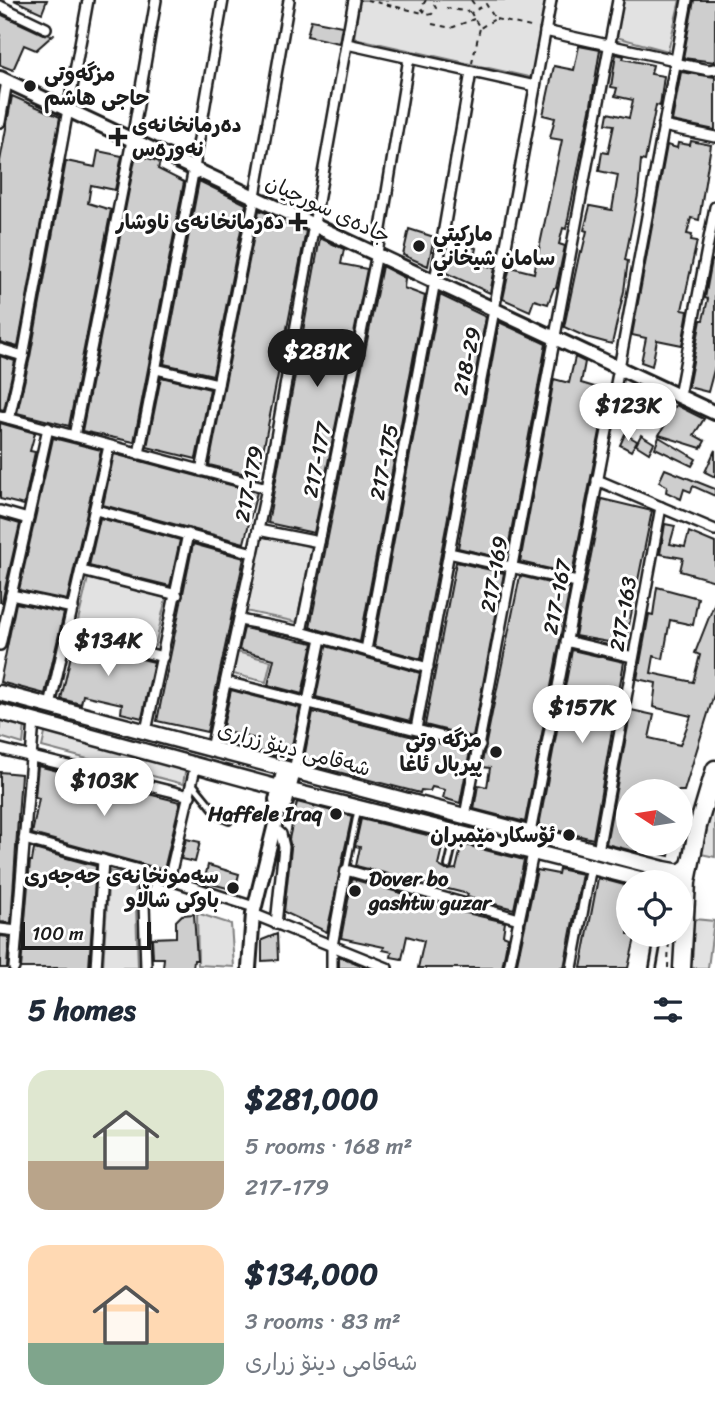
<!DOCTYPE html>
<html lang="en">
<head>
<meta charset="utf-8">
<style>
	body { margin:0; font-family:Sriracha,"Playpen Sans Arabic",sans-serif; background:#f2f2f3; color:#1f2937; height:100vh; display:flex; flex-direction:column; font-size:26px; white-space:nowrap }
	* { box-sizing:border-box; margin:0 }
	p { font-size:23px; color:#747a83 }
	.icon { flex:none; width:38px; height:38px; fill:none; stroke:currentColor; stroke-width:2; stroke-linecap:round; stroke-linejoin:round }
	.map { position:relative; height:968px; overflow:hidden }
	.side { display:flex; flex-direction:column; background:#fff; flex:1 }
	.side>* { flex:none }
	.needle { width:46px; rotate:282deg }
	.tools { position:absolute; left:616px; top:779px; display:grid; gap:14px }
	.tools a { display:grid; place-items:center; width:77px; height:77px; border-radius:50%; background:#fff; box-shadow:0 4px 18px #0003; font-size:35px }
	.scale { position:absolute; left:21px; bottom:18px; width:130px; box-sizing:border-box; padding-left:7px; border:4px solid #1c1c1c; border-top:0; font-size:19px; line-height:24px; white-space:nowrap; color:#1c1c1c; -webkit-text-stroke:5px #fff; paint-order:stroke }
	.price { position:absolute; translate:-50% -60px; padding:0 16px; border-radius:24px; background:#fff; color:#222; font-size:23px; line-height:46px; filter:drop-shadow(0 2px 4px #0008) }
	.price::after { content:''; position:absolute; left:50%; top:42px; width:21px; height:16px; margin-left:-10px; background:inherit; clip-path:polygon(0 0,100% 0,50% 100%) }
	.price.selected { background:#1c1c1c; color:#fff }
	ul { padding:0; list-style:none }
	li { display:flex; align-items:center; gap:21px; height:175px; padding:0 28px }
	li span { display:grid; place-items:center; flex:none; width:196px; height:140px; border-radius:21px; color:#555 }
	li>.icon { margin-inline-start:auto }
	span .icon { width:84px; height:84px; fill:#fffc; stroke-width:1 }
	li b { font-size:30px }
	h2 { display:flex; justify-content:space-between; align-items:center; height:84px; padding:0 28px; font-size:30px }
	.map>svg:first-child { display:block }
	.green { fill:#e2e2e2; stroke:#7f7f7f; stroke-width:2 }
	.building { fill:#cecece; stroke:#1c1c1c; stroke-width:2 }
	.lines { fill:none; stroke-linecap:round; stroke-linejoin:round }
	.service-casing { stroke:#1c1c1c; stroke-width:10 }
	.minor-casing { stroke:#1c1c1c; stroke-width:14 }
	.tertiary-casing { stroke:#1c1c1c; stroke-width:18 }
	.primary-casing { stroke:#1c1c1c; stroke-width:19 }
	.trunk-casing { stroke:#1c1c1c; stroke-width:21 }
	.path { stroke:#1c1c1c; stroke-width:2; stroke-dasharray:5 5; stroke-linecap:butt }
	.service { stroke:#fff; stroke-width:4.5 }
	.minor { stroke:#fff; stroke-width:9 }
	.tertiary { stroke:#fff; stroke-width:12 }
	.primary { stroke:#fff; stroke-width:14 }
	.trunk { stroke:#fff; stroke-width:16 }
	.poi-dot { fill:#1c1c1c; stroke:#fff; stroke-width:2.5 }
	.labels { text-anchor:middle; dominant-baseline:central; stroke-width:6; stroke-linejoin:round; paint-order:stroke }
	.poi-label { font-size:21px; font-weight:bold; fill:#1c1c1c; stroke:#fff; text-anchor:end }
	.street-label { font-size:21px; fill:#1c1c1c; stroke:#fff }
</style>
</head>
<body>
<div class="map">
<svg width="715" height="968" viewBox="0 0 715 968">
	<rect width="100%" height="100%" fill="#fff"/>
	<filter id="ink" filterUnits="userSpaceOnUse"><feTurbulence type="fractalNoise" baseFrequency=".0143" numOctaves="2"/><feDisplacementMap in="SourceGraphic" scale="14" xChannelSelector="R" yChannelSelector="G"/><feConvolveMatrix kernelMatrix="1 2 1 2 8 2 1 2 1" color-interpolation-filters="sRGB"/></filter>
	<g filter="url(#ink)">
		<g class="green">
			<polygon points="360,0 548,0 533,78 354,38"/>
			<polygon points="623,0 680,0 668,51 616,37"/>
			<polygon points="260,536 312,547 297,622 245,611"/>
			<polygon points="88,578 166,598 155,646 77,625"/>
			<polygon points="237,652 271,661 266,682 233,674"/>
			<polygon points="0,718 25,725 23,744 0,737"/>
			<polygon points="46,729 186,767 183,784 42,747"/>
			<polygon points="715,796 715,857 701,854"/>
			<polygon points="109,871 135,875 138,968 103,968"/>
			<polygon points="197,913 231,924 234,967 198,965"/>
			<polygon points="694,919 714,921 708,968 691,968"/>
		</g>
		<g class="building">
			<polygon points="14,0 47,0 42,13"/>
			<polygon points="694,0 715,0 715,62 683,58"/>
			<polygon points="0,14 43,34 53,35 36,50 24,45 13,70 0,65"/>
			<polygon points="311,20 342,26 339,43 307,36"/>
			<polygon points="579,46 600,50 591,105 566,229 563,228 559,244 565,246 556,288 554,288 548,304 534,300 530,311 503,299 508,275 510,267 534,273 562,140 550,138 555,118 543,115 547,98 554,66 574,70"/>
			<polygon points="616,54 624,56 623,59 653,65 651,74 664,76 660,106 656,105 645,161 641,160 638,195 625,260 628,261 624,291 612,344 586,337 564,327 580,251 582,252 587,231 584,230 590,206 612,210 618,175 599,171 602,152 608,153 614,125 606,124 608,113 629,118 633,100 615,96 617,88 611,87"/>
			<polygon points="681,72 715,77 715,130 672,121"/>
			<polygon points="12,96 60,117 18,347 0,342 0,161"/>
			<polygon points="691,141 711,145 699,220 691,218 687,234 692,235 691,240 697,241 682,310 688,311 682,345 657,340 652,366 641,362 646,338 632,335 667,145 677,148 678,143 690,145"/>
			<polygon points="98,151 122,156 115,190 91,185 88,203 111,210 69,426 17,413 30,357 66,161 95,167"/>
			<polygon points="136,154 160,162 158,169 184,182 134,442 82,431"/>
			<polygon points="199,181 246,204 213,375 164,364"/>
			<polygon points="259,210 283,220 283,224 306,231 258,477 209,465"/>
			<polygon points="409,229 434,237 428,266 403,255"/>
			<polygon points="320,238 344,249 341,264 367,269 314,533 268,523"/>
			<polygon points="468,246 476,248 473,262 495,268 490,293 444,272 446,257 465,261"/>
			<polygon points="712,260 715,261 715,366 708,392 688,387 701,320 703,320 708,299 705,298"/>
			<polygon points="382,266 405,278 404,288 425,296 360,642 310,627"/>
			<polygon points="440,295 486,317 421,659 374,646"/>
			<polygon points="499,322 546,344 506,559 458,548"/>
			<polygon points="0,356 15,361 4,410 0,409"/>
			<polygon points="575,357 585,362 581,383 608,391 572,574 520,562 554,379 569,383"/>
			<polygon points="161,377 210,389 196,459 147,447"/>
			<polygon points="656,398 675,407 676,405 704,419 694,435 705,441 701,448 659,435 669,418 650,409"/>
			<polygon points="0,423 35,433 30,451 35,452 24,505 0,499"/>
			<polygon points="625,434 637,441 631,451 620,445"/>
			<polygon points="641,435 654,443 649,453 636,445"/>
			<polygon points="659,437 696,459 692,466 655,448"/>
			<polygon points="53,438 101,450 67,600 19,590"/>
			<polygon points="715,450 715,477 705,472"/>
			<polygon points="114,454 257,492 244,543 103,505"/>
			<polygon points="665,469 715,489 715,496 693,486 691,492 684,489 681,499 666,492 667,486 659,482"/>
			<polygon points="602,499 652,511 625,645 575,636"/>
			<polygon points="0,518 20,524 2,602 0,602"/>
			<polygon points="100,518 180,540 170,586 89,566"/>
			<polygon points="665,524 675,526 670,544 685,547 689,532 715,543 715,581 680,571 683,558 660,554"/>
			<polygon points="193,544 244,558 207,732 157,721"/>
			<polygon points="456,562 504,573 473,737 425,725"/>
			<polygon points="520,576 570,588 525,822 474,809 478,785 487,787 490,768 481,767"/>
			<polygon points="657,587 698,598 693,625 670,620 663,659 654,656 651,673 693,682 700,655 695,653 715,602 715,691 684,791 628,791 628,844 671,844 669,856 638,849 637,852 606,844 631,710 654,715 649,738 680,745 691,716 653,707 656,683 637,679 649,614 653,615"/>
			<polygon points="16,603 64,613 45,694 0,682"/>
			<polygon points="244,628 313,643 302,694 268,685 274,659 239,650"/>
			<polygon points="74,642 154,662 142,718 121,713 122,704 83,695 81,704 61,699"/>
			<polygon points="326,646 420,673 410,721 316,697"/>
			<polygon points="572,650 624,662 593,839 539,826"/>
			<polygon points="231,690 300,708 289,759 254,750 257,739 222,731"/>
			<polygon points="313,712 470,751 460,803 443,798 445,790 432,787 430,791 421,790 420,793 303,763"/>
			<polygon points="38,766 180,802 164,870 32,834 39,798 35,797"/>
			<polygon points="0,772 21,774 11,923 0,922"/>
			<polygon points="297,802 352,816 327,932 284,912 291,848 289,839"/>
			<polygon points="361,819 444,839 438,865 446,870 456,869 462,844 524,860 514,909 467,897 468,894 356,866 360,847 355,846"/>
			<polygon points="186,839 200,842 195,862 181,859"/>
			<polygon points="34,849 96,866 89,968 21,968 30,861 32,861"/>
			<polygon points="208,865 239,874 235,890 204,882"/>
			<polygon points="559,869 582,874 564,968 516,968 537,870 558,874"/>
			<polygon points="598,878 628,886 628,934 636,934 628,968 581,968"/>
			<polygon points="352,879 415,897 415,901 505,922 503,935 508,937 502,968 418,968 424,941 407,936 402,959 391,957 392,952 383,950 384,947 341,938"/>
			<polygon points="194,914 197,960 194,960 193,968 163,968 164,958 153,958 152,938 176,937 176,921 182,915"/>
			<polygon points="277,934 278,960 262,961 262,940"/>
			<polygon points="0,936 9,937 7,968 0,968"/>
			<polygon points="339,956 368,968 339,968"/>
		</g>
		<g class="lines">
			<g class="service-casing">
				<g id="service">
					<polyline points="193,784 220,817 229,821"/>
					<polyline points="448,866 455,836"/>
					<polyline points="346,869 358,809"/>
					<polyline points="653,968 659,934"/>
				</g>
			</g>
			<g class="minor-casing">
				<g id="minor">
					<polyline points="0,6 46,28"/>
					<polyline points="545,31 675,60"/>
					<polyline points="347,44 535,86"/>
					<polyline points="674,63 709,70 715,69"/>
					<polyline points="0,122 7,81"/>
					<polyline points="663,126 715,137"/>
					<polyline points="0,349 23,356"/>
					<polyline points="156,369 218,384"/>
					<polyline points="679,396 715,207"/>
					<polyline points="0,416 267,488"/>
					<polyline points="9,418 23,356 88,0"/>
					<polyline points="74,436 132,140 156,0"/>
					<polyline points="139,454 194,168 223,0"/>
					<polyline points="201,471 255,196 289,0"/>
					<polyline points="597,480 715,530"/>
					<polyline points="96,510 253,553"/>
					<polyline points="0,511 28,519"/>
					<polyline points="258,530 319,542"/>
					<polyline points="449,553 577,582"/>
					<polyline points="82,571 177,595"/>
					<polyline points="11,595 73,608"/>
					<polyline points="240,620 301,632 428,668"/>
					<polyline points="301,632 377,253 409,58"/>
					<polyline points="68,633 163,657"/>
					<polyline points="566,641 633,657"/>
					<polyline points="0,645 48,428"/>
					<polyline points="366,650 435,281 471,72"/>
					<polyline points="226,682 480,746"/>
					<polyline points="50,706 109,446"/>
					<path d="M 416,729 C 463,487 506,243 551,0"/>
					<polyline points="146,731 188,534"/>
					<polyline points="0,749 190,796"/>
					<polyline points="211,749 267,488 354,0"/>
					<polyline points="294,771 321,638"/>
					<polyline points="465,816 618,0"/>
					<polyline points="274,828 281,834 284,847 276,924"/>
					<polyline points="530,833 619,368 687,0"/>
					<polyline points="24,839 143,871 254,907"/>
					<polyline points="598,851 661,507"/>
					<polyline points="143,871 146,968"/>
					<polyline points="169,880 196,764"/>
					<polyline points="253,914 387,968"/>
					<polyline points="0,929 17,931"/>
					<polyline points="14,968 34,721"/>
					<polyline points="96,968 103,860"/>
					<polyline points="332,968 332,946 346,870 519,919"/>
					<polyline points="509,968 533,853"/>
					<polyline points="572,968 591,866"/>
				</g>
			</g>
			<g class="tertiary-casing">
				<g id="tertiary">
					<polyline points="0,78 715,413"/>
					<polyline points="278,812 276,800 284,769"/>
					<polyline points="249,968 253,914 278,812 286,802 294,771"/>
				</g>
			</g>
			<g class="primary-casing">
				<g id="primary">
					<polyline points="0,693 664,869 680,872 688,866 691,859"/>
					<polyline points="0,712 279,788 652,882"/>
				</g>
			</g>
			<g class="trunk-casing">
				<polyline id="trunk" points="682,968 687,882 698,826 715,769"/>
			</g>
			<g class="path">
				<polyline points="367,0 423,13"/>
				<polyline points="426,0 421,8 427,15 432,14 436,8 431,0"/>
				<polyline points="471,0 477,8"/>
				<polyline points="446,8 470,12"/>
				<polyline points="496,19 535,28"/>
				<polyline points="432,24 451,28 474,19"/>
				<polyline points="472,63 480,28 471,13 486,4 495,19 480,28"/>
				<polyline points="668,968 669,934"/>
			</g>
			<use href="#service" class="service"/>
			<use href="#minor" class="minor"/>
			<use href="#tertiary" class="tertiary"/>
			<use href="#primary" class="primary"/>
			<use href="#trunk" class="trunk"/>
		</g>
	</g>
	<g class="poi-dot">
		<circle cx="30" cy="86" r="7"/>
		<path d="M114.5 126.5h7v7h7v7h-7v7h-7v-7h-7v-7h7z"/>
		<path d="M294.5 211.5h7v7h7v7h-7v7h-7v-7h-7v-7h7z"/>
		<circle cx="419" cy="246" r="7"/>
		<circle cx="496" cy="752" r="7"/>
		<circle cx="336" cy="814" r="7"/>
		<circle cx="569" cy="835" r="7"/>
		<circle cx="233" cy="888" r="7"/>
		<circle cx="355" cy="891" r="7"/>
	</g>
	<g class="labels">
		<g class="poi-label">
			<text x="44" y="74" text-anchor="start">مزگەوتی<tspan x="44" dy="24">حاجی هاشم</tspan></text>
			<text x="132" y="125" text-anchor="start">دەرمانخانەی<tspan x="132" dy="24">نەورەس</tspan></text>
			<text x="284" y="222">دەرمانخانەی ناوشار</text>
			<text x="433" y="234" text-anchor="start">ماركيتي<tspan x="433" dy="24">سامان شيخاني</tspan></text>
			<text x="482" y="740">مزگه وتى<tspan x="482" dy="24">پيربال ئاغا</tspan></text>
			<text x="322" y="814">Haffele Iraq</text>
			<text x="555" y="835">ئۆسکار مێمبران</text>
			<text x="219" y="876">سەمونخانەی حەجەری<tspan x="219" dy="24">باوکی شاڵاو</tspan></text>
			<text x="369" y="879" text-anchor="start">Dover bo<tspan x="369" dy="24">gashtw guzar</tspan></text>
		</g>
		<g class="street-label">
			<text transform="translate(328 209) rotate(25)">جادەی سورچیان</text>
			<text transform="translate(467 361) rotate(-78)">218-29</text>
			<text transform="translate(317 460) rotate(-79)">217-177</text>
			<text transform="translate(384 462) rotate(-79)">217-175</text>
			<text transform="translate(249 484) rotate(-79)">217-179</text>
			<text transform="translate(494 574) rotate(-80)">217-169</text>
			<text transform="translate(557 597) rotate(-79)">217-167</text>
			<text transform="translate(623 614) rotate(-80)">217-163</text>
			<text transform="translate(294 749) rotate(15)">شەقامی دینۆ زراری</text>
		</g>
	</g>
</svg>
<div class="tools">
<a><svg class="needle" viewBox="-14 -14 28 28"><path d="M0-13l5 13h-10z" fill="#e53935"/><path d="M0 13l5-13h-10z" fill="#747a83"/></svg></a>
<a><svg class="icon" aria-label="locate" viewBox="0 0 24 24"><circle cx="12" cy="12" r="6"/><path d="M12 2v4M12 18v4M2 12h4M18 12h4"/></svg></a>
</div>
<div class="scale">100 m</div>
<b class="price selected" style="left:317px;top:389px">$281K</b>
<b class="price" style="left:628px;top:443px">$123K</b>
<b class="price" style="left:108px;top:678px">$134K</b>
<b class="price" style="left:582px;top:745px">$157K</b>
<b class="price" style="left:104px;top:818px">$103K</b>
</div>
<section class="side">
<h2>5 homes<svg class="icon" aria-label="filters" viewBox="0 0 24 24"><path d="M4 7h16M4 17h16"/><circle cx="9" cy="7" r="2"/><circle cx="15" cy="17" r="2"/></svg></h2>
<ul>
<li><span style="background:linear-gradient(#dfe7d0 65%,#b9a48a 0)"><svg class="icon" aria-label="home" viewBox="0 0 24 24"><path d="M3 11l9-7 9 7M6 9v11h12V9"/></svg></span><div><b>$281,000</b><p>5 rooms · 168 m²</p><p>217-179</p></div></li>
<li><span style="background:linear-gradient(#ffd9b3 70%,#7fa58c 0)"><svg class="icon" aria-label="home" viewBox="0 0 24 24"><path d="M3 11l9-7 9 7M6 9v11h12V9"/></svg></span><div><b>$134,000</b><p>3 rooms · 83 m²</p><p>شەقامی دینۆ زراری</p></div></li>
</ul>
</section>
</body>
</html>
